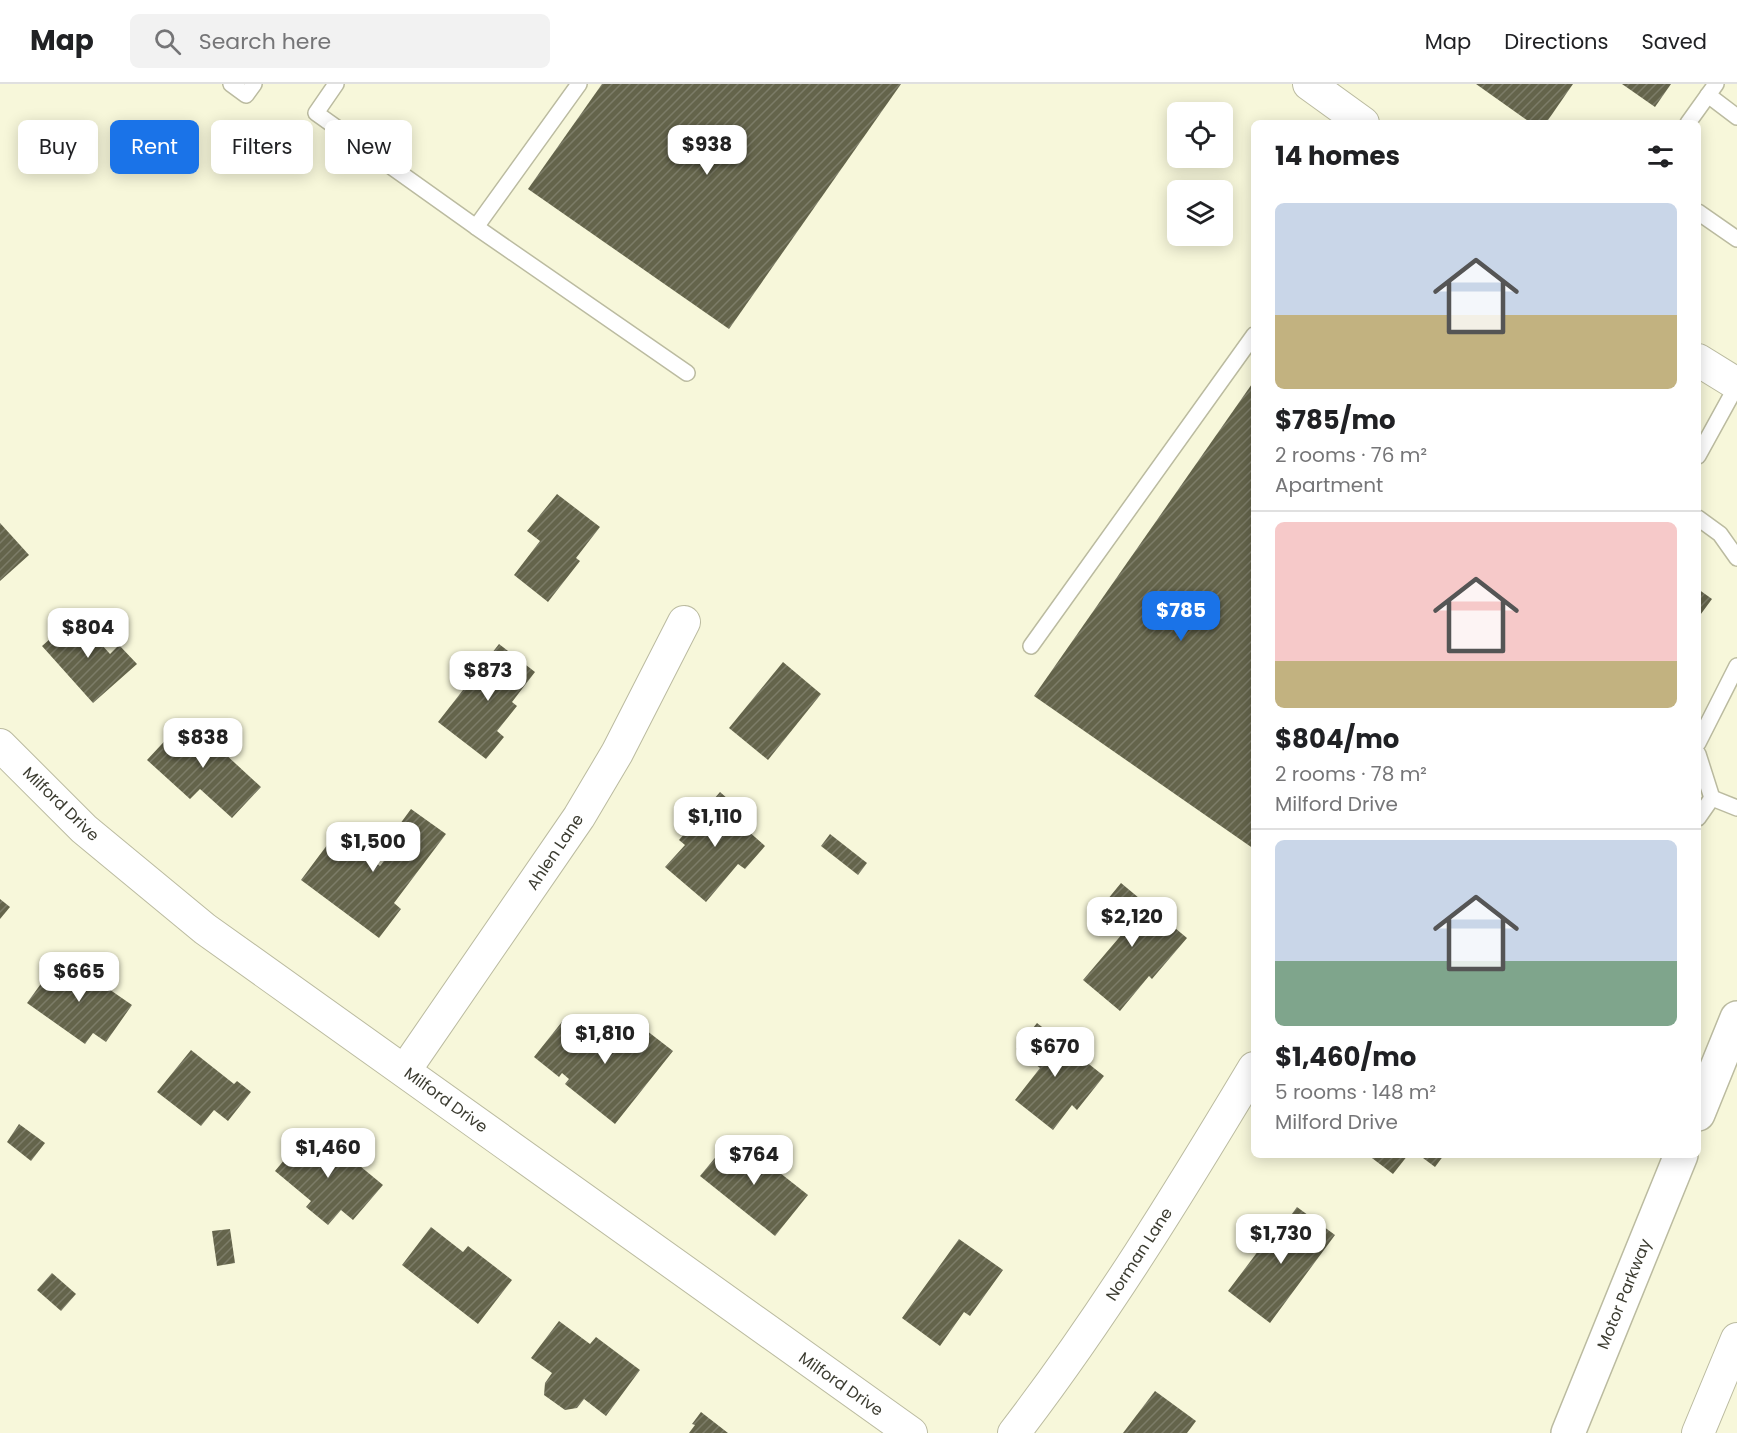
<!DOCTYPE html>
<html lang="en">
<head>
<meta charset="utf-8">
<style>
	body { margin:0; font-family:Poppins,sans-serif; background:#f2f2f2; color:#202124; height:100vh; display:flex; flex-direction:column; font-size:22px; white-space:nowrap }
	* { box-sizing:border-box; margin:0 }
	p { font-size:20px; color:#757577 }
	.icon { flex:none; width:33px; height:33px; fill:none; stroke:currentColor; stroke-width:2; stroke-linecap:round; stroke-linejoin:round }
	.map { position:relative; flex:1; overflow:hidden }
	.sheet { position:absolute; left:1251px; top:36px; width:450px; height:1038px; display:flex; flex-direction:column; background:#fff; border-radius:9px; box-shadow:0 3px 15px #0003 }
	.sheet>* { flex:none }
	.top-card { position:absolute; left:18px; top:36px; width:570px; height:54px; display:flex; gap:12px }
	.tools { position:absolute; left:1167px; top:18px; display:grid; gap:12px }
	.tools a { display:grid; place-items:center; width:66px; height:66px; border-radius:9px; background:#fff; box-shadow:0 3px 15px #0003; font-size:30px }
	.price { position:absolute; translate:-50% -51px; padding:0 14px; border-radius:12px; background:#fff; color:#222; font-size:20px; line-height:39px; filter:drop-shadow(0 2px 3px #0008) }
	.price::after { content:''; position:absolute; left:50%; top:36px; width:18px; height:14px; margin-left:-9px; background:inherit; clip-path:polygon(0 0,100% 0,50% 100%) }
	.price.active { background:#1a73e8; color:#fff }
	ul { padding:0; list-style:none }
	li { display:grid; align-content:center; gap:12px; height:318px; padding:0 24px }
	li+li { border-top:2px solid #e0e0e0 }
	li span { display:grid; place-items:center; height:186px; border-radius:9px; color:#555 }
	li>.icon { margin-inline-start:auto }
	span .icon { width:108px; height:108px; fill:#fffc; stroke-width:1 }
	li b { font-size:26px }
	h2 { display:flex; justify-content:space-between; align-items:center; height:72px; padding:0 24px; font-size:26px }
	.tag { padding:0 21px; border-radius:9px; background:#fff; box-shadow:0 3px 15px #0003; font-size:21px; line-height:54px }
	.tag.active { background:#1a73e8; color:#fff }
	header { display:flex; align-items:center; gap:36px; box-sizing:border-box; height:84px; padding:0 30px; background:#fff; border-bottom:2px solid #e0e0e0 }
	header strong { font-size:28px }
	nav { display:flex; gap:33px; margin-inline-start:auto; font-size:21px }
	.search { width:420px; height:54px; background:#f2f2f2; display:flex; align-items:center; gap:15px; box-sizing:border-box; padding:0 21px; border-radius:9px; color:#757577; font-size:22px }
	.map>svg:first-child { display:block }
	.building { fill:url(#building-hatch) }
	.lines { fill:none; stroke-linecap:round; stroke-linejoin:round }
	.service-casing { stroke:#bbbba0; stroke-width:18 }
	.minor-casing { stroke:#bbbba0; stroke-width:34 }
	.secondary-casing { stroke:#bbbba0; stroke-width:36 }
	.service { stroke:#fff; stroke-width:15 }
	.minor { stroke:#fff; stroke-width:32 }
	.secondary { stroke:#fff; stroke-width:33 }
	.labels { text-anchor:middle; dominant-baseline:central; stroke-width:6; stroke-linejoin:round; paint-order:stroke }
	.street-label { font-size:16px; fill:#3b3b30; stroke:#fff }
</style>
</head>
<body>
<header>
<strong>Map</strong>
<div class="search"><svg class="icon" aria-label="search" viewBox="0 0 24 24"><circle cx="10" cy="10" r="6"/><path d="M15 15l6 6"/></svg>Search here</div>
<nav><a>Map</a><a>Directions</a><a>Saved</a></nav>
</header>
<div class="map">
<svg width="1737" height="1349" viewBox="0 0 1737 1349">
	<defs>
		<pattern id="building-hatch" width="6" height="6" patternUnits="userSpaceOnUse" patternTransform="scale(1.5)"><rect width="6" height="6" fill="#64644b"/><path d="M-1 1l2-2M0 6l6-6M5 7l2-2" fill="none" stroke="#7c7c68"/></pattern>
	</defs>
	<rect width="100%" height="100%" fill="#f7f7da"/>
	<g class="building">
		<polygon points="602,0 901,0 729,245 528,105"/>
		<polygon points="1476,0 1573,0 1546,39 1531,39"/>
		<polygon points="1622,0 1671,0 1655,23"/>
		<polygon points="1254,297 1254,765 1034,612"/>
		<polygon points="557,410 600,443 576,474 580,477 548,518 514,491 540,457 527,447"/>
		<polygon points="0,439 29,471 0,497"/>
		<polygon points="1698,505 1712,515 1698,534"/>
		<polygon points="76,532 110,570 119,561 137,580 93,619 42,562"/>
		<polygon points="499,560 535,588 512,618 517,622 497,647 504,653 486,675 438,638"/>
		<polygon points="783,578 821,610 768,676 729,644"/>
		<polygon points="186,634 261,703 232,734 200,705 190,715 147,676"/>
		<polygon points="720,708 754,738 747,746 765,762 745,785 738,780 706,818 665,783 685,761 679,756"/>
		<polygon points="411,725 446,750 394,819 401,825 379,854 301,796 336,749 380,782 394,764 386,759"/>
		<polygon points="830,750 867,779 858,791 821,762"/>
		<polygon points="1121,799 1187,854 1152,895 1149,892 1120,927 1083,896 1123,849 1098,827"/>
		<polygon points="0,815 10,823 0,835"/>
		<polygon points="61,872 132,921 106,958 93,949 85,960 27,919"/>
		<polygon points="629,933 673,967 615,1040 565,1000 569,995 562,989 559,993 534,973 565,934 604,965"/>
		<polygon points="1037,939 1104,992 1077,1026 1072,1021 1053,1046 1015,1016 1040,984 1016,965"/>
		<polygon points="191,966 234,1000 237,997 251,1008 228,1037 214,1026 201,1042 157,1008"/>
		<polygon points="19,1040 45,1059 31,1077 7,1058"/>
		<polygon points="310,1045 347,1076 349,1073 383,1101 353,1136 341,1126 328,1141 306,1123 311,1117 275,1087"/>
		<polygon points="733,1052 808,1111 775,1152 700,1092"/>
		<polygon points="1368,1071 1408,1071 1393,1090"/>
		<polygon points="1419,1071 1444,1071 1435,1083"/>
		<polygon points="1297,1123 1335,1151 1270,1239 1228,1207 1268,1154 1272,1157"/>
		<polygon points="431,1143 463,1168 468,1162 512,1196 478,1240 402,1181"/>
		<polygon points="230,1145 235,1179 217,1182 212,1147"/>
		<polygon points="959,1155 1003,1186 970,1232 964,1228 940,1262 902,1234"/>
		<polygon points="52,1189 76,1210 61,1227 37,1206"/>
		<polygon points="559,1237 590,1260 596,1253 640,1286 606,1332 584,1315 577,1324 565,1326 544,1311 545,1299 552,1289 531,1274"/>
		<polygon points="1155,1307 1196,1337 1187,1349 1123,1349"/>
		<polygon points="701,1328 728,1349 689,1349 695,1341 692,1340"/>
	</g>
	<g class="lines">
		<g class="service-casing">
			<g id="service">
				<polyline points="231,0 246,11 254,0"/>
				<polyline points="336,0 316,29 476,143 579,0"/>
				<polyline points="1708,11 1737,33"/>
				<polyline points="1688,39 1716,0"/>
				<polyline points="1698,128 1737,155"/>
				<polyline points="476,143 687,289"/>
				<polyline points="1698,372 1737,301"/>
				<polyline points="1698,434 1720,450 1737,474"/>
				<polyline points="1031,562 1254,251"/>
				<polyline points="1698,659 1737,582"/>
				<polyline points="1698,670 1712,714"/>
				<polyline points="1712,714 1737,724"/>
				<polyline points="1698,734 1712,714"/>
			</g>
		</g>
		<g class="minor-casing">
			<g id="minor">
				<polyline points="1309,0 1363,39"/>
				<polyline points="1698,276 1737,300"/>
				<polyline points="0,661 84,745 205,845 911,1349"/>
				<polyline points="405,986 579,733 617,669 684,538"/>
				<path d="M 1014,1349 C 1103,1233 1179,1109 1254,984"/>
				<polyline points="1698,1349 1737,1255"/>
			</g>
		</g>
		<g class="secondary-casing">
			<g id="secondary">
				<polyline points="1698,1030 1737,934"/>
				<polyline points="1568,1349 1681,1071"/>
			</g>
		</g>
		<use href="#service" class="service"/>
		<use href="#minor" class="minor"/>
		<use href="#secondary" class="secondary"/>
	</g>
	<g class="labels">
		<g class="street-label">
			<text transform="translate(61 720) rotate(44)">Milford Drive</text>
			<text transform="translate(555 768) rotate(-56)">Ahlen Lane</text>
			<text transform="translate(446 1016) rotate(36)">Milford Drive</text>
			<text transform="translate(1139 1170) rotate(-57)">Norman Lane</text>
			<text transform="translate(1624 1210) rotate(-68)">Motor Parkway</text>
			<text transform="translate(841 1300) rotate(35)">Milford Drive</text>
		</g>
	</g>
</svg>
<div class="tools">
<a><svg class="icon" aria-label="locate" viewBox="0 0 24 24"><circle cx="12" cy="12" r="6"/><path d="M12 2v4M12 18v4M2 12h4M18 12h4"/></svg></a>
<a><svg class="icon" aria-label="layers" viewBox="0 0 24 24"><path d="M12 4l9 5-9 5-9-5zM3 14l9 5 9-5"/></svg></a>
</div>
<b class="price" style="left:707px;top:92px">$938</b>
<b class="price active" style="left:1181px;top:558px">$785</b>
<b class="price" style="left:88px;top:575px">$804</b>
<b class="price" style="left:488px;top:618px">$873</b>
<b class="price" style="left:203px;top:685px">$838</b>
<b class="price" style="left:715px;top:764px">$1,110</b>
<b class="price" style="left:373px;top:789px">$1,500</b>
<b class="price" style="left:1132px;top:864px">$2,120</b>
<b class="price" style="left:79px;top:919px">$665</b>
<b class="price" style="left:605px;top:981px">$1,810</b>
<b class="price" style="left:1055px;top:994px">$670</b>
<b class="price" style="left:328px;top:1095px">$1,460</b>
<b class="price" style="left:754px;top:1102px">$764</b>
<b class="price" style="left:1281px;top:1181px">$1,730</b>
<div class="top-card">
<a class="tag">Buy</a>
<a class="tag active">Rent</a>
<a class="tag">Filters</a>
<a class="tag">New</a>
</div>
<section class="sheet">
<h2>14 homes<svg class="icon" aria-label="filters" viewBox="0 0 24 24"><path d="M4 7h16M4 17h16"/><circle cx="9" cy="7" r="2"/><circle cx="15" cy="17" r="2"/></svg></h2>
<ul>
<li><span style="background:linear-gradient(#c9d6e8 60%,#c2b280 0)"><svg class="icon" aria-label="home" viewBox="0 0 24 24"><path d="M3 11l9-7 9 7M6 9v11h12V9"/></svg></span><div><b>$785/mo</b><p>2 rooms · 76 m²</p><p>Apartment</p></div></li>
<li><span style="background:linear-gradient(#f6c9c9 75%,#c2b280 0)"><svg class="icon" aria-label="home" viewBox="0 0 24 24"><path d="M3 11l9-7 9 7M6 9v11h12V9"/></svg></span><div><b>$804/mo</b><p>2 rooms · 78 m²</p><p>Milford Drive</p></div></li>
<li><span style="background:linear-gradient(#c9d6e8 65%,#7fa58c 0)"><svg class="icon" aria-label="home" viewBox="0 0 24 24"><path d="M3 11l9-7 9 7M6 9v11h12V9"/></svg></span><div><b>$1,460/mo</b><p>5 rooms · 148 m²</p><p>Milford Drive</p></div></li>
</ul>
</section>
</div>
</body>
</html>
